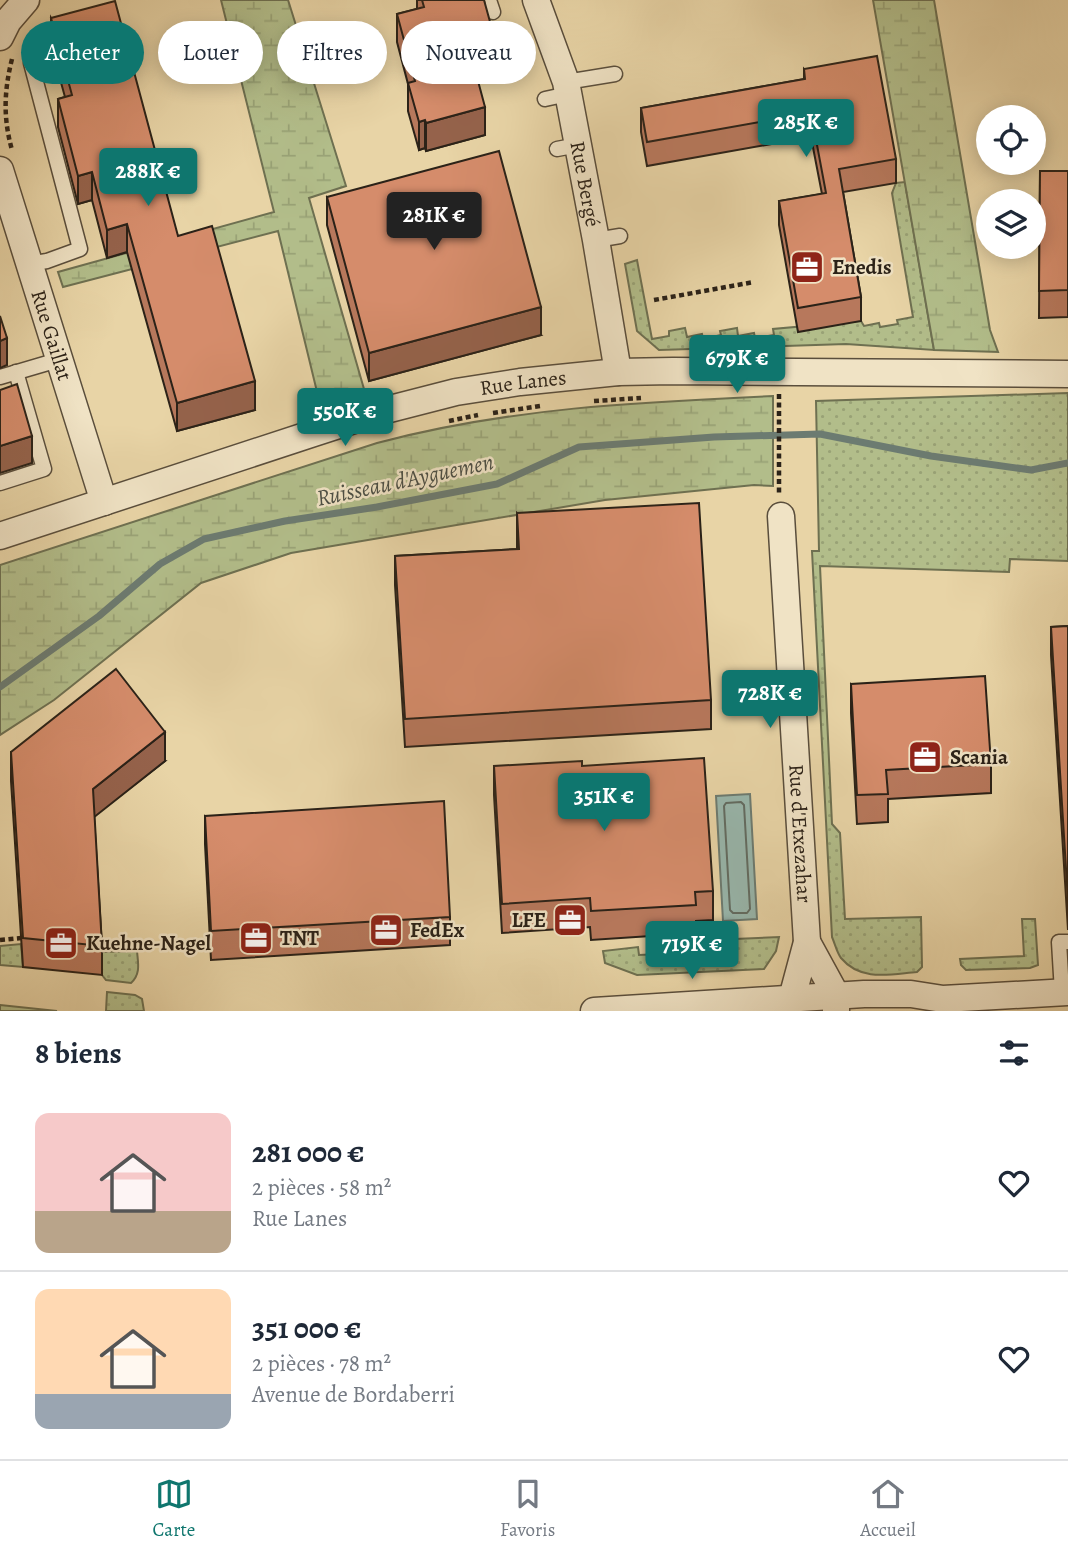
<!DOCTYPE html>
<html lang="fr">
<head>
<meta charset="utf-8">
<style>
	body { margin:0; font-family:Alegreya,serif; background:#f2f2f3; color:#1f2937; height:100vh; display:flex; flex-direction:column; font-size:26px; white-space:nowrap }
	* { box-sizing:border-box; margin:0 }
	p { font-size:23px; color:#747a83 }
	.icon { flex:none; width:38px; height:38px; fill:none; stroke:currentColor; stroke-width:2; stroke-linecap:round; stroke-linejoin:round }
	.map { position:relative; height:1011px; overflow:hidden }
	.details { display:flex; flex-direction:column; background:#fff; flex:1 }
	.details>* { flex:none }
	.banner { position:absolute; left:21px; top:21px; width:700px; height:63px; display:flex; gap:14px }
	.buttons { position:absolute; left:976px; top:105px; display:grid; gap:14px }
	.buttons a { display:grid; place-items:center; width:70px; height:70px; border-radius:50%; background:#fff; box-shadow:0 4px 18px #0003; font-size:35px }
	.price { position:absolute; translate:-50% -60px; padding:0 16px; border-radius:7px; background:#0f766e; color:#fff; font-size:23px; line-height:46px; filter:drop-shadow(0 2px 4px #0008) }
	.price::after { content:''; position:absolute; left:50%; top:42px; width:21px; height:16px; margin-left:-10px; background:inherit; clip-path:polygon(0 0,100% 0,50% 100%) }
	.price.current { background:#222; color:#fff }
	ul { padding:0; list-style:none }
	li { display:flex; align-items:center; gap:21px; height:175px; padding:0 35px }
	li+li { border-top:2px solid #e0e1e3 }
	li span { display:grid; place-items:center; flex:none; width:196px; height:140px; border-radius:14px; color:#555 }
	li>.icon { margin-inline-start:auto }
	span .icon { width:84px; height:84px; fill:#fffc; stroke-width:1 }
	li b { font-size:30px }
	h2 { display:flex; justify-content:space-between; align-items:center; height:84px; padding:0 35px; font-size:30px }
	.chip { padding:0 24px; border-radius:32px; background:#fff; box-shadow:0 4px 18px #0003; font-size:24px; line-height:63px }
	.chip.current { background:#0f766e; color:#fff }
	.dock { display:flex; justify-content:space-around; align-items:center; height:98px; border-top:2px solid #e0e1e3; background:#fff; font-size:19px; color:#747a83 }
	.dock a { display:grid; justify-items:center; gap:4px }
	.dock .current { color:#0f766e }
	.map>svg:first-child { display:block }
	.grass { fill:url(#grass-dots); stroke:#6e7051; stroke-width:2 }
	.wetland { fill:url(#wetland-marsh); stroke:#6e7051; stroke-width:2 }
	.water { fill:#98b7ad; stroke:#6c7b71; stroke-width:2 }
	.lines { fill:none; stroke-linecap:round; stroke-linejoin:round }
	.shore { stroke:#626c62; stroke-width:2 }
	.stream { stroke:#6c7b71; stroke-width:7 }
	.lane-casing { stroke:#5a4e3c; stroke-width:17 }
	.street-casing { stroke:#5a4e3c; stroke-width:29 }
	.path { stroke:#2b2218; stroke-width:4.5; stroke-dasharray:5 3.5; stroke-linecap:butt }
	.lane { stroke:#f0e3c5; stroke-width:14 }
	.street { stroke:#f0e3c5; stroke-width:26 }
	.wall { fill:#b7785c; stroke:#2b2218; stroke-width:2 }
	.shaded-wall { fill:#95624b; stroke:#2b2218; stroke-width:2 }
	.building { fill:#d58c6b; stroke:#2b2218; stroke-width:2 }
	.labels { text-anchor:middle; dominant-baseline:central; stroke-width:5; stroke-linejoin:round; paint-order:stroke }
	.street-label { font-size:21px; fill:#2b2218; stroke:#f0e3c5 }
	.poi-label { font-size:21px; font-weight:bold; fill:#2b2218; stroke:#f0e3c5; text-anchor:start }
	.water-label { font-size:23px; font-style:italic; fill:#4c4f45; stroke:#f0e3c5 }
</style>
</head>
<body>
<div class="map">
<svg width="1068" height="1011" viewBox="0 0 1068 1011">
	<defs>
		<pattern id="grass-dots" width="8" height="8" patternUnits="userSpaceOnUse" patternTransform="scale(1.75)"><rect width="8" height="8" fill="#b2bd8a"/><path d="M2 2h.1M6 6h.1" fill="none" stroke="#99a276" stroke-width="1.8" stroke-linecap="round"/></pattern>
		<pattern id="wetland-marsh" width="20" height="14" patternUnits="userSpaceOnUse" patternTransform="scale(1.75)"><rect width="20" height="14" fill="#b2bd8a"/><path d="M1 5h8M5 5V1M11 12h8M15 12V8" fill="none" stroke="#99a276"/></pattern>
	</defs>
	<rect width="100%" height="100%" fill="#e8d4a6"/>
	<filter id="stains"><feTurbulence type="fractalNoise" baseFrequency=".00286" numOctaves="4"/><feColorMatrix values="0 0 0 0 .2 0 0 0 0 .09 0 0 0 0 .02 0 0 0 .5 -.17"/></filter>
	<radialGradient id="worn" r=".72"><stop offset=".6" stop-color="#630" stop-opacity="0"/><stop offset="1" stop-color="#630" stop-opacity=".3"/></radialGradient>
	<g class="grass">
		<polygon points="905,182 934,350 846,344 659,350 637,331 625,264 637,260 652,339 669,336 669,331 685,328 687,337 702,334 703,339 721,335 720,331 737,328 738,336 754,333 755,338 774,335 773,329 861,321 864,326 879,323 880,327 898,324 897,320 913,317 892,193 896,183"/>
		<path d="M 1068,393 L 1068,561 L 1010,559 L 1009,572 L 820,566 L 832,824 L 840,833 L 845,919 L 921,917 L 922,967 L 917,972 C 891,974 861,982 841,958 C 837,953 835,944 832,937 L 812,551 L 819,551 L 816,401 Z"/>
		<polygon points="1022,919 1035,919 1038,965 1030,968 966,970 961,965 960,959 1024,956"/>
		<polygon points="779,937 776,951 764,969 637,975 605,963 603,951 638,947 639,955 660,954 660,947 711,944 711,940"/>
		<polygon points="21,944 23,967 0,965 0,946"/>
		<path d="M 137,951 C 138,963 141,974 131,983 L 106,980 L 102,975 L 101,952 Z"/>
		<polygon points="107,992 135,995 142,999 144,1011 106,1011"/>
		<polygon points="0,1005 57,1011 0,1011"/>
	</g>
	<g class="wetland">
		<polygon points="221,0 288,0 289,3 346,186 309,198 364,389 319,400 278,231 63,287 58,272 274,212"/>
		<polygon points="873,0 934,0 990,330 998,352 934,350"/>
		<path d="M 773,396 L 773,486 L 754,485 L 605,500 L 291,553 L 201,583 L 54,700 L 0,735 L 0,565 L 377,443 C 508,408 639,402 773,396 Z"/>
	</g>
	<polygon class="water" points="750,794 757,919 723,921 716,796"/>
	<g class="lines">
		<polygon class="shore" points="741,802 744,805 750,909 747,913 733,913 730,910 724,806 726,803"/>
		<polyline class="stream" points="0,687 99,616 160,564 204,539 285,521 377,507 497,484 579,447 714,437 820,434 931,456 1031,470 1068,463"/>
		<g class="lane-casing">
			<g id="lane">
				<polyline points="489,0 493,12"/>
				<polyline points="566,82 615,74"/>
				<polyline points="545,99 568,94"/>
				<polyline points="557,149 578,145"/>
				<polyline points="596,240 620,236"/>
				<polyline points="28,264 47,261 80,249 31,63"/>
				<polyline points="0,377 58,360"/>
				<polyline points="0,483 44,469 16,372"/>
				<polyline points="1062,992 1059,942 1068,942"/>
			</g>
		</g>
		<g class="street-casing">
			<g id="street">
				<path id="s1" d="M 536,0 L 566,82 L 596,240 L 618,372"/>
				<polyline points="0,37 8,21 26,0"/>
				<path id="s2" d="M 0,170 L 104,502"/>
				<path id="s3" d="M 781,516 L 807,942 L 792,998"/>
				<path id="s4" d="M 0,536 L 314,433 L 382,411 L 456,392 L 520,382 L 618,372 L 673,371 L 1068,374"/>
				<polyline points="807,942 836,995 836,1010"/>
				<polyline points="594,1011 864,994 911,994 943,999 1068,992"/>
			</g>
		</g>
		<g class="path">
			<path d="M 12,59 C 4,91 3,118 12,150"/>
			<polyline points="654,300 754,282"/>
			<polyline points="779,394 779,494"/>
			<polyline points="594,401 641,398"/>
			<polyline points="493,413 540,406"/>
			<polyline points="449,421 478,415"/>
			<polyline points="0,940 21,938"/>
		</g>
		<use href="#lane" class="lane"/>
		<use href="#street" class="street"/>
	</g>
	<g class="wall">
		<polygon points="417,0 484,0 492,57 473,62 485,135 426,151 425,148 419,150 408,111 408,84 397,42 397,14 417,9"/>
		<polygon points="51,18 178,236 255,410 177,431 127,252 107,258 92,200 78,204 58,127 58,99 65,97 51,46"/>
		<polygon points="804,69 896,159 896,183 843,192 861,297 861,321 798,332 779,225 779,201 822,194 811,137 647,166 641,132 641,108 804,79"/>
		<polygon points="1040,171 1068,171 1068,317 1039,318"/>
		<polygon points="327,197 541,335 369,381 327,225"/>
		<polygon points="517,513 711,700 711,729 405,747 395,585 395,556 517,549"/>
		<polygon points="1068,626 1068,930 1051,655 1051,627"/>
		<polygon points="851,684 991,764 991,793 888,799 888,822 857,824 851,713"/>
		<polygon points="11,752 165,761 94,816 102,946 102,975 23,967 11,781"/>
		<polygon points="494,766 582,766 713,891 713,920 696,921 696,933 591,940 590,927 502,933 494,795"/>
		<polygon points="205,816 450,917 450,945 211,960 205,844"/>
	</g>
	<g class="shaded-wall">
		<polygon points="492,29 492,57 466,64 466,36"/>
		<polygon points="485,107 485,135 426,151 426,123"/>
		<polygon points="425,120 425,148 419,150 419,122"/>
		<polygon points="92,172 92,200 78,204 78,176"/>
		<polygon points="127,224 127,252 107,258 107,230"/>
		<polygon points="541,307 541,335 369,381 369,353"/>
		<polygon points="7,338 7,365 0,368 0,341"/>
		<polygon points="255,381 255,410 177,431 177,403"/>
		<polygon points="32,436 32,463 0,473 0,446"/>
		<polygon points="165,732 165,761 93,818 93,789"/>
	</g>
	<g class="building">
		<polygon points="422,0 484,0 492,29 466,36 485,107 426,123 425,120 419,122 408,83 415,81 397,14 424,7"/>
		<polygon points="115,1 178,236 212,226 255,381 177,403 127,224 107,230 92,172 78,176 58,99 72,95 51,18"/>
		<polygon points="877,56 896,159 839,169 861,297 798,308 779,201 826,193 811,113 647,142 641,108 805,79 804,69"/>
		<polygon points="499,151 541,307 369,353 327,197"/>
		<polygon points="1040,171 1068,171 1068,290 1039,291"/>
		<polygon points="0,316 7,338 0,341"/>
		<polygon points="17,384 32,436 0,446 0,390"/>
		<polygon points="699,503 711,700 405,719 395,556 519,549 517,513"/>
		<polygon points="1068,626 1068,901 1051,627"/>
		<polygon points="116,669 165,732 93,789 102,946 23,938 11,752"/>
		<polygon points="985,676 991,764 886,770 888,794 857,795 851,684"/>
		<polygon points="704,758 713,891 695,892 696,905 591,911 590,898 502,904 494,766 582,761 582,766"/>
		<polygon points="444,801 450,917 211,931 205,816"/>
	</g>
	<defs>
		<g id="office-square" transform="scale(1.75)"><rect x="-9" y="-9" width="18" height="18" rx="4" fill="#8f2418" stroke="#f0e3c5"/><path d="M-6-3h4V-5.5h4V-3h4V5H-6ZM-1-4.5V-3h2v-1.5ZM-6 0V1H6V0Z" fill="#fff"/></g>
	</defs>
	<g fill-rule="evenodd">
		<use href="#office-square" x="807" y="267"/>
		<use href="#office-square" x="925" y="757"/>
		<use href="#office-square" x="570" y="920"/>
		<use href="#office-square" x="386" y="930"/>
		<use href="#office-square" x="256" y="938"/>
		<use href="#office-square" x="61" y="943"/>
	</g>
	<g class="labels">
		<g class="street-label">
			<text stroke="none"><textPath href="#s1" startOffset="191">Rue Bergé</textPath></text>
			<text stroke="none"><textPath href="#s2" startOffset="173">Rue Gaillat</textPath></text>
			<text stroke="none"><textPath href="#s4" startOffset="546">Rue Lanes</textPath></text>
			<text stroke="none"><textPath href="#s3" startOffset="318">Rue d'Etxezahar</textPath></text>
		</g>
		<g class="poi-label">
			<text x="832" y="267">Enedis</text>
			<text x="950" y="757">Scania</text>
			<text x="546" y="920" text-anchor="end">LFE</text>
			<text x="410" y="930">FedEx</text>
			<text x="280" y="938">TNT</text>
			<text x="86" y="943">Kuehne-Nagel</text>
		</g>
		<g class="water-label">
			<text transform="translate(405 480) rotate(-12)">Ruisseau d'Ayguemen</text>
		</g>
	</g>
	<rect width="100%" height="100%" filter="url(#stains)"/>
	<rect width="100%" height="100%" fill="url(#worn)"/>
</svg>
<div class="buttons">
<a><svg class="icon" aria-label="locate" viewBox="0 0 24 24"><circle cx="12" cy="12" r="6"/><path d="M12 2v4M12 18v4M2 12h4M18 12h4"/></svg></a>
<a><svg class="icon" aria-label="layers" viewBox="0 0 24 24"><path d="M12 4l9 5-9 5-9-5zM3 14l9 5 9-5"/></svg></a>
</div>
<b class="price" style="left:806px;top:159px">285K €</b>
<b class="price" style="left:148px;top:208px">288K €</b>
<b class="price current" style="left:434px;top:252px">281K €</b>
<b class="price" style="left:737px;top:395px">679K €</b>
<b class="price" style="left:345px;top:448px">550K €</b>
<b class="price" style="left:770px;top:730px">728K €</b>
<b class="price" style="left:604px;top:833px">351K €</b>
<b class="price" style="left:692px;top:981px">719K €</b>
<div class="banner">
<a class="chip current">Acheter</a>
<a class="chip">Louer</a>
<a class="chip">Filtres</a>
<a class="chip">Nouveau</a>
</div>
</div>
<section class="details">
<h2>8 biens<svg class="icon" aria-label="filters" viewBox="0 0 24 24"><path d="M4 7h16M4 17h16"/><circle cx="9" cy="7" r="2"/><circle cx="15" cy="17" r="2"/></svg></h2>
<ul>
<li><span style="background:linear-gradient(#f6c9c9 70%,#b9a48a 0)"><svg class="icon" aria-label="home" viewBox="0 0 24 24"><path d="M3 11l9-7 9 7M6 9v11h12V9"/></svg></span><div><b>281 000 €</b><p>2 pièces · 58 m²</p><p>Rue Lanes</p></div><svg class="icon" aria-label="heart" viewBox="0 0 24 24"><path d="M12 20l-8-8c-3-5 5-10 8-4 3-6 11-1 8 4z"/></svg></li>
<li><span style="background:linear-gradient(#ffd9b3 75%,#9aa5b1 0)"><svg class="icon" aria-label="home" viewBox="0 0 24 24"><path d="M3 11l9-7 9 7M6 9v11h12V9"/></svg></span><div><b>351 000 €</b><p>2 pièces · 78 m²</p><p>Avenue de Bordaberri</p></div><svg class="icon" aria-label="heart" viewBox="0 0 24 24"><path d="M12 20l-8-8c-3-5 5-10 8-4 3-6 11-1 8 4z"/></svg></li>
</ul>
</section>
<nav class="dock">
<a class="current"><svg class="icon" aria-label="map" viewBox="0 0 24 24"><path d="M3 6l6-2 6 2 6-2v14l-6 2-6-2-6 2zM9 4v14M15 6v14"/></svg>Carte</a>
<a><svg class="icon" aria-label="saved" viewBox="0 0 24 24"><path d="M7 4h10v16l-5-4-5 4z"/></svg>Favoris</a>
<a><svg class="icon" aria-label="home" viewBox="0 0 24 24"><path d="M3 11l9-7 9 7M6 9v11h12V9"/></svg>Accueil</a>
</nav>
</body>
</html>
